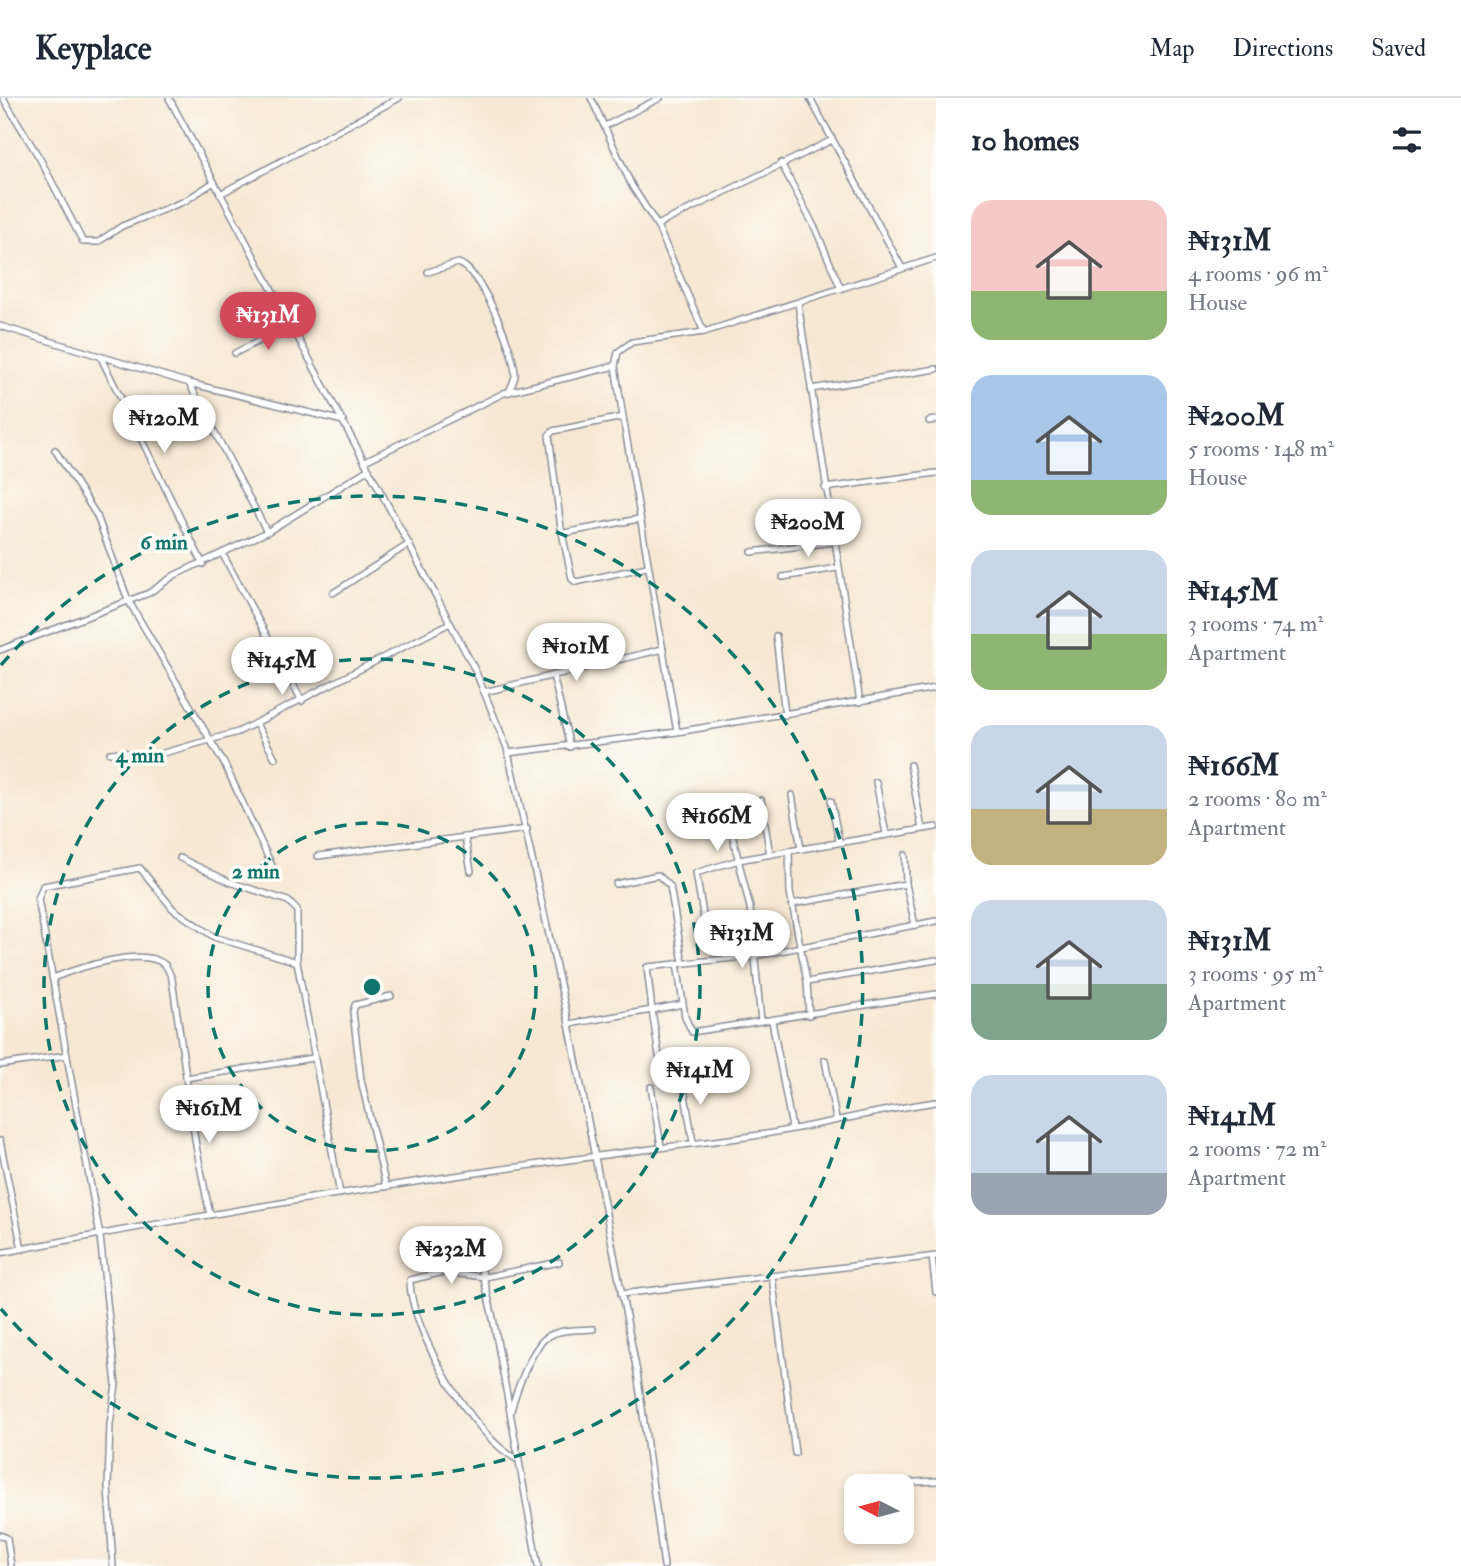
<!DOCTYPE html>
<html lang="en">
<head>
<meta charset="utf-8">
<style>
	body { margin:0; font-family:"IM FELL Double Pica",serif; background:#f6f6f7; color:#1f2937; height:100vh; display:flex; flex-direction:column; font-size:26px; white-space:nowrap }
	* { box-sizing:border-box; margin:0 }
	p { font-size:23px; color:#747a83 }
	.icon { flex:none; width:38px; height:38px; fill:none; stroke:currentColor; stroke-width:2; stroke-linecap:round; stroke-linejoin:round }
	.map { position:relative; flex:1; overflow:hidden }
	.details { display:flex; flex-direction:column; background:#fff; width:525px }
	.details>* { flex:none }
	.needle { width:46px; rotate:276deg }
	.fabs { position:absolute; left:844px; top:1376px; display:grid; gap:14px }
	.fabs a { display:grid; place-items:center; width:70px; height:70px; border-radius:14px; background:#fff; box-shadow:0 4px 10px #0003; font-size:35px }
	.price { position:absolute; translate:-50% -60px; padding:0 16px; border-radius:24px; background:#fff; color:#222; font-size:23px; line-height:46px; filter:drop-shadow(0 2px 4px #0008) }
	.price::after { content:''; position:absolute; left:50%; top:42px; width:21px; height:16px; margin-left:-10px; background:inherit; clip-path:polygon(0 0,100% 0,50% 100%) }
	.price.on { background:#d1495b; color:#fff }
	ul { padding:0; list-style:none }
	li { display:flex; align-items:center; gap:21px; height:175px; padding:0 35px }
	li span { display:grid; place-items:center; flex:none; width:196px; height:140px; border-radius:21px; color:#555 }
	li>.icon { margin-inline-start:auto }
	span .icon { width:84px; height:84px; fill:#fffc; stroke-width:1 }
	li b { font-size:30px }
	h2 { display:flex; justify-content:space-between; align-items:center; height:84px; padding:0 35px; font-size:30px }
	header { display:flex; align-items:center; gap:42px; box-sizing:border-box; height:98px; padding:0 35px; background:#fff; border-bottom:2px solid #e0e1e3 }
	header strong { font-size:33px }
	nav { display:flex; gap:38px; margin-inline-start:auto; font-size:24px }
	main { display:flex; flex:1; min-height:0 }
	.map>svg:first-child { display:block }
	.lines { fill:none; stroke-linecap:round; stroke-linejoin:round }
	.minor-casing { stroke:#898c98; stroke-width:8 }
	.minor { stroke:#fff; stroke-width:5 }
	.ring { fill:none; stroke:#0f766e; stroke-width:3.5; stroke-dasharray:12 9 }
	.centre { fill:#0f766e; stroke:#fdfcf7; stroke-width:3.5 }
	.ring-label { font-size:21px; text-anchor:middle; font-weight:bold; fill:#0f766e; stroke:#fdfcf7; stroke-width:7; stroke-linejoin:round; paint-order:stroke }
</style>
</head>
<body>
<header>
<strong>Keyplace</strong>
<nav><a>Map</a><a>Directions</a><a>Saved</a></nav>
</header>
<main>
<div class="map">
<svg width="936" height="1468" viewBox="0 0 936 1468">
	<rect width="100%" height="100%" fill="#fdfcf7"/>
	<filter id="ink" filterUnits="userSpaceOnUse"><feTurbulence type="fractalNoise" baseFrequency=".0143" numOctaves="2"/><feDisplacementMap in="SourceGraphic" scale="14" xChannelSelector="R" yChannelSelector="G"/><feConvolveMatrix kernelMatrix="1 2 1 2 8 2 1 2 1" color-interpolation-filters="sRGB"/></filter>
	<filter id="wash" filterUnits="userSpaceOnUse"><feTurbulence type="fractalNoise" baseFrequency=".00686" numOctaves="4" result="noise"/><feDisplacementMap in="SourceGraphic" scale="28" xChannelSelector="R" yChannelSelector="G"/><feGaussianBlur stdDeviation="1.57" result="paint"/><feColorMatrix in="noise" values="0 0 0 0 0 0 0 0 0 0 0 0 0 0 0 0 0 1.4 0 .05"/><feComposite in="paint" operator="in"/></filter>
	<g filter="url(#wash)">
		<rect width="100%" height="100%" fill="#f7e8d3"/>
	</g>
	<g filter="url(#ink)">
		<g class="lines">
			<g class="minor-casing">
				<g id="minor">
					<polyline points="3,0 40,61 83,144 98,144 122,128 185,103 214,84"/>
					<polyline points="169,0 406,441 475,572 507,650 569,926 637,1274 664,1468"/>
					<polyline points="591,0 632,88 657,127 704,234"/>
					<polyline points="810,0 902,170"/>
					<polyline points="605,28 660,0"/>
					<polyline points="781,65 816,132 841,191"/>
					<polyline points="220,96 399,0"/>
					<polyline points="657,127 832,42"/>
					<path d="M 428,174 L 458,165 C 480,170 516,255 515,278 C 514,283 511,289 509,294"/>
					<polyline points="798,205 860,604"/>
					<polyline points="0,228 189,285 343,323"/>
					<polyline points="235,255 291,227"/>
					<polyline points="101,260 203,466"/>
					<polyline points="189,285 267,434"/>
					<polyline points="811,291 936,271"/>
					<polyline points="623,319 553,333 549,337 561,430 572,481 576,484 647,469"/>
					<polyline points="929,323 936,322"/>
					<polyline points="55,352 97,418 128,502 225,667 273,770"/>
					<polyline points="365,363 504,295 615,268"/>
					<polyline points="825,390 936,375"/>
					<polyline points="564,435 639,421"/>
					<polyline points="752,454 834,444"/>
					<polyline points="222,455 302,603"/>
					<polyline points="783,479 837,470"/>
					<polyline points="333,495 409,446"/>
					<polyline points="776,538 785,617"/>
					<polyline points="0,552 149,495 175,477 267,434 369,371"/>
					<polyline points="553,577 570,649"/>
					<polyline points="484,594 663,551"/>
					<polyline points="256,626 275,660"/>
					<polyline points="677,634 623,319 615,268 618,254 632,244 704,234 936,160"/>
					<polyline points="110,655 124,654 146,660 238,634 450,525"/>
					<polyline points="508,655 677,634 936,590"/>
					<polyline points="910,667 922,731"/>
					<polyline points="876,684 886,736"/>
					<polyline points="792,697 801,751 789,753 790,794 807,884 809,917"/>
					<polyline points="761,702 770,757"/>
					<polyline points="831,703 839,743"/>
					<polyline points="728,719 750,810 761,923"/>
					<polyline points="465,739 471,773"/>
					<polyline points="801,751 936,729"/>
					<polyline points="905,757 906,786"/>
					<polyline points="318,758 527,731"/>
					<polyline points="180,760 230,784 288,803 297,812 297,864 340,1096"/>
					<polyline points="616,786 658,777 670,788 683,865"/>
					<polyline points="792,806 906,786 915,827"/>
					<polyline points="704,822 696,775 739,762 789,753"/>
					<polyline points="677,865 685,919 692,934 936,896"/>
					<path d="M 53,880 C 75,871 144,847 165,867 C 168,870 170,877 172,881 L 196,1048 L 210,1117"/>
					<polyline points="807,884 936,862"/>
					<polyline points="772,923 792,1030"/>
					<polyline points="569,926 652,912 647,869 754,858 936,823"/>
					<polyline points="659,958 652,912 683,906"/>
					<polyline points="825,962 836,1021"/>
					<polyline points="0,967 67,957"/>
					<polyline points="682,979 693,1044"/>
					<polyline points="186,980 313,960"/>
					<polyline points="651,989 661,1048"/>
					<polyline points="0,1043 22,1151"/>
					<polyline points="386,1089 361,982 353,914 355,907 391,898"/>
					<polyline points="477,1151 493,1220 538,1468"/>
					<path d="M 0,1155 C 244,1108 491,1070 738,1040 C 804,1032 870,1013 936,1004"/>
					<polyline points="932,1159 936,1194"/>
					<polyline points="772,1178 795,1355"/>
					<polyline points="621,1196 936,1158"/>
					<path d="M 511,1313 C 515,1296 533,1245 549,1238 C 561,1231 579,1232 593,1231"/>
					<path d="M 519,1362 C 475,1343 409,1230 410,1182 L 444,1174 L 485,1179 L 559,1164"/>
					<polyline points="876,1386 936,1383"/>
					<polyline points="0,1437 7,1440 11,1468"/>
					<polyline points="113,1468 108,1389 110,1326 116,1287 100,1138 38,801 43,788 140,770 173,811 214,839 297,864"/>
				</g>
			</g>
			<use href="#minor" class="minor"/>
		</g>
	</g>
	<g class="ring">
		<circle cx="372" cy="889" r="164"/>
		<circle cx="372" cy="889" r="328"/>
		<path d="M1 567A491 491 0 1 1 1 1211"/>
	</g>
	<circle cx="372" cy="889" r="10" class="centre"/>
	<g class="ring-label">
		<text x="164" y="451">6 min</text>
		<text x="140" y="664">4 min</text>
		<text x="256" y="780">2 min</text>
	</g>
</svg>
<div class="fabs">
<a><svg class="needle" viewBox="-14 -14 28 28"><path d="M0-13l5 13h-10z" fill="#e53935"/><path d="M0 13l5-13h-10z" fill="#747a83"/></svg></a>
</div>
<b class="price on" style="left:268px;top:254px">₦131M</b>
<b class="price" style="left:164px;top:357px">₦120M</b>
<b class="price" style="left:808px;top:461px">₦200M</b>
<b class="price" style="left:576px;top:585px">₦101M</b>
<b class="price" style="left:282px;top:599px">₦145M</b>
<b class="price" style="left:717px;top:755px">₦166M</b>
<b class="price" style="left:742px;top:872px">₦131M</b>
<b class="price" style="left:700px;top:1009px">₦141M</b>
<b class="price" style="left:209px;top:1047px">₦161M</b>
<b class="price" style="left:451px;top:1188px">₦232M</b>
</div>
<section class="details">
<h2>10 homes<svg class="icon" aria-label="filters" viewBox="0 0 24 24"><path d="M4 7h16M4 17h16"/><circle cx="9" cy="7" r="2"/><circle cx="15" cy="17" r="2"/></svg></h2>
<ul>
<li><span style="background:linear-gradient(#f6c9c9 65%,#8fb573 0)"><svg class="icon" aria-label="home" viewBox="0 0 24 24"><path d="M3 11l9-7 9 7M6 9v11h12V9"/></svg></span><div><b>₦131M</b><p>4 rooms · 96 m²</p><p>House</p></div></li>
<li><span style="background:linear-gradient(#a9c7e8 75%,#8fb573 0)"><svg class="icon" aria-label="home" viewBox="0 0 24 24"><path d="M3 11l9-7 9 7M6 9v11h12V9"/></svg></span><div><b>₦200M</b><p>5 rooms · 148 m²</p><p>House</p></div></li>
<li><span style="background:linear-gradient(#c9d6e8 60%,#8fb573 0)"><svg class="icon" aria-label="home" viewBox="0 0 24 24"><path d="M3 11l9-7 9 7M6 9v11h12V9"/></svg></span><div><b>₦145M</b><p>3 rooms · 74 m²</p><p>Apartment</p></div></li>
<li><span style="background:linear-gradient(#c9d6e8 60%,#c2b280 0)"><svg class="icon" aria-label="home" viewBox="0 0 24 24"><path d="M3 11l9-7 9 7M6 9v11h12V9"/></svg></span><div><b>₦166M</b><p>2 rooms · 80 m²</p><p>Apartment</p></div></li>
<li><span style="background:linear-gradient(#c9d6e8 60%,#7fa58c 0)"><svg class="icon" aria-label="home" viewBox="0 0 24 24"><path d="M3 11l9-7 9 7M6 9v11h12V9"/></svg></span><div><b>₦131M</b><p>3 rooms · 95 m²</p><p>Apartment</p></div></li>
<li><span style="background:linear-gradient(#c9d6e8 70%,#9aa5b1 0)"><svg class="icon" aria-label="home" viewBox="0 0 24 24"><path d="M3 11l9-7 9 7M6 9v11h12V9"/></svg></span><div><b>₦141M</b><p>2 rooms · 72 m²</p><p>Apartment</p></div></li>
</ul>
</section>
</main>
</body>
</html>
